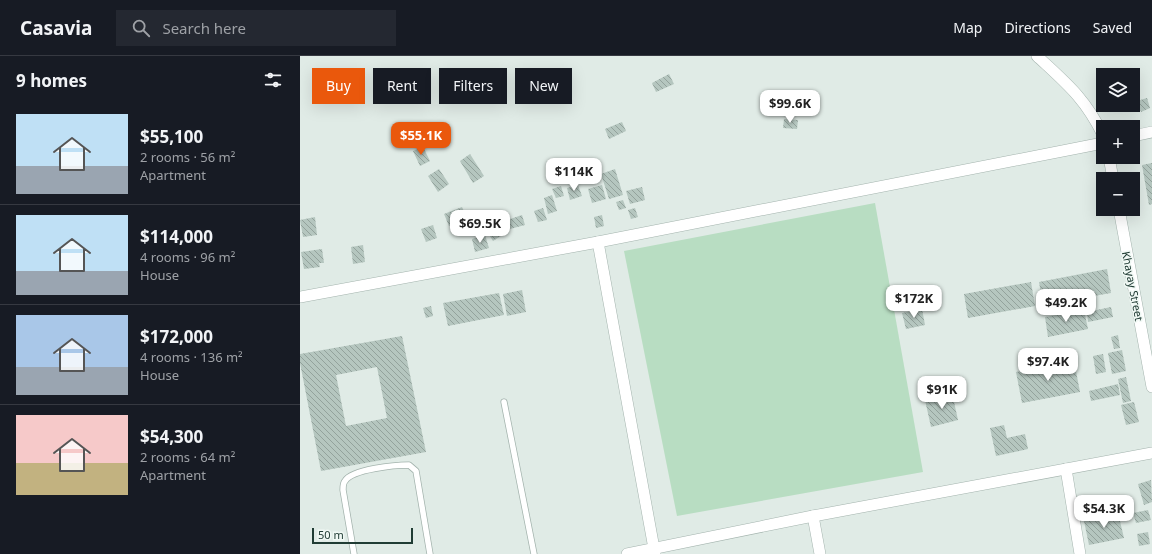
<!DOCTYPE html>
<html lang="en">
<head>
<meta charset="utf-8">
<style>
	body { margin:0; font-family:"Noto Sans",sans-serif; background:#242831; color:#f1f3f6; height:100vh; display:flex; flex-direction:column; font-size:15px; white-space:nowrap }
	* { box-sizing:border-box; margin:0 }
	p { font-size:13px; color:#9ea1a6 }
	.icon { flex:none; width:22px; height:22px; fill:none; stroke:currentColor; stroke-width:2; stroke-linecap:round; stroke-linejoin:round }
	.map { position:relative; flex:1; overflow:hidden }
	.drawer { display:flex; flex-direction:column; background:#171b24; width:300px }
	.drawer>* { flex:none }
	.top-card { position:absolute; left:12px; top:12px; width:380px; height:36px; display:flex; gap:8px }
	.buttons { position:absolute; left:796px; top:12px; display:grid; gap:8px }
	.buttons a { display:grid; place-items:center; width:44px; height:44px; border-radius:0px; background:#171b24; box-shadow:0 4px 16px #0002; font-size:20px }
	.scale { position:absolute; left:12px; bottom:10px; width:101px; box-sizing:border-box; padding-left:4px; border:2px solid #203c34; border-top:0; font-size:11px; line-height:14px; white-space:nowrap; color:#203c34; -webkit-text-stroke:3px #f0f8f4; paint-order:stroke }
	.price { position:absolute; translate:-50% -34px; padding:0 9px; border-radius:8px; background:#fff; color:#222; font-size:13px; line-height:26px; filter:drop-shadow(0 1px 2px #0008) }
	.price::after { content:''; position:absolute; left:50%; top:24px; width:12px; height:9px; margin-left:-6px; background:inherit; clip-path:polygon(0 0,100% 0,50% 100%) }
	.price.on { background:#ea580c; color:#fff }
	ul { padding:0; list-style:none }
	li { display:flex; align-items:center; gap:12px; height:100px; padding:0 16px }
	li+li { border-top:1px solid #363941 }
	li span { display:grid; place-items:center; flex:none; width:112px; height:80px; border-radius:0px; color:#555 }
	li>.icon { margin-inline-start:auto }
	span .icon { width:48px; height:48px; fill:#fffc; stroke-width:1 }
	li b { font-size:17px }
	h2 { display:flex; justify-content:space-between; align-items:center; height:48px; padding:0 16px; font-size:17px }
	.pill { padding:0 14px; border-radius:0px; background:#171b24; box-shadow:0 4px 16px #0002; font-size:14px; line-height:36px }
	.pill.on { background:#ea580c; color:#fff }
	header { display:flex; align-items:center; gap:24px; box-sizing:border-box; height:56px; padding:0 20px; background:#171b24; border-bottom:1px solid #363941 }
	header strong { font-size:19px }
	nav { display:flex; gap:22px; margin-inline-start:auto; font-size:14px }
	.search { width:280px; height:36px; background:#242831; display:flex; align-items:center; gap:10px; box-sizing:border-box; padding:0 14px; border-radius:0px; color:#9ea1a6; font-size:15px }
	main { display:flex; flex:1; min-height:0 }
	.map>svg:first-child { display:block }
	.park { fill:#b8ddc2 }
	.building { fill:url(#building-back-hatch); fill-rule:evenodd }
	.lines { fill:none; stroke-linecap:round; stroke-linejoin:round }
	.service-casing { stroke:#a3b3ad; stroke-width:7 }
	.minor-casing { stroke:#a3b3ad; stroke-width:12 }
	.service { stroke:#fff; stroke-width:5.5 }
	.minor { stroke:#fff; stroke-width:11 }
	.labels { text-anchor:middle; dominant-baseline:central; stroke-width:3; stroke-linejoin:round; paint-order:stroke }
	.street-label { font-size:11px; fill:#203c34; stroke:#f0f8f4 }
</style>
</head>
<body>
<header>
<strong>Casavia</strong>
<div class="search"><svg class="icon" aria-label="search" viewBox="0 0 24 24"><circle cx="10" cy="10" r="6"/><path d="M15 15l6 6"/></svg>Search here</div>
<nav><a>Map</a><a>Directions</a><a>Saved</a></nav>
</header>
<main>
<section class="drawer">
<h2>9 homes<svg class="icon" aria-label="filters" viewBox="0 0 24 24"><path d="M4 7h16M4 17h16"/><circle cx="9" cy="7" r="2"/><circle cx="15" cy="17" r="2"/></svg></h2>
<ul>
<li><span style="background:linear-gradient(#bfe0f5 65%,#9aa5b1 0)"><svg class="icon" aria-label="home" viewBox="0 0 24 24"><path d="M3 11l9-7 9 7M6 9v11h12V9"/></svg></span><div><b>$55,100</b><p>2 rooms · 56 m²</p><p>Apartment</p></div></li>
<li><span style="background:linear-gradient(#bfe0f5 70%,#9aa5b1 0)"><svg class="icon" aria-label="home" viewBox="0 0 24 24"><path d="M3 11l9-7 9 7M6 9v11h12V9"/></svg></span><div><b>$114,000</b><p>4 rooms · 96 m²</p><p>House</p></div></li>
<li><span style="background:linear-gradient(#a9c7e8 65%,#9aa5b1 0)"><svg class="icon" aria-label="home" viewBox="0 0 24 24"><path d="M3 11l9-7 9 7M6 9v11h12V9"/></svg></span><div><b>$172,000</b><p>4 rooms · 136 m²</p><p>House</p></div></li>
<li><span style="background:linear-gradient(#f6c9c9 60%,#c2b280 0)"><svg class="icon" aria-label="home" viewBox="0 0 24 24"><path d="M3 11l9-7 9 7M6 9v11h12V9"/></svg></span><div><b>$54,300</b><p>2 rooms · 64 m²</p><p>Apartment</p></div></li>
</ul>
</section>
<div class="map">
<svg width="852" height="498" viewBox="0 0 852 498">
	<defs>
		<pattern id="building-back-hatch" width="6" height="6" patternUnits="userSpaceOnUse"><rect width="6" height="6" fill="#b5c6bf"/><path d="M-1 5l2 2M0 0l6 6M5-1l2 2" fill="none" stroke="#93a29c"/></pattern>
	</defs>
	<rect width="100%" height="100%" fill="#e0ebe6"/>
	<polygon class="park" points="575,147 623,416 377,460 324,195"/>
	<g class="building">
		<polygon points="369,18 374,28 356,36 352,27"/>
		<polygon points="847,42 850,52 841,56 837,45"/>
		<polygon points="484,63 498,64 497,73 483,72"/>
		<polygon points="322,66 326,75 309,83 305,73"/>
		<polygon points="123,91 130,105 120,110 113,95"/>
		<polygon points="170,98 184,120 173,127 160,105"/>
		<polygon points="852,107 852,148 849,149 842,109"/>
		<polygon points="294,111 298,124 289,127 284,113"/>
		<polygon points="139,113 149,128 138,136 128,120"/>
		<polygon points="315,113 323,139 309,143 301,118"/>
		<polygon points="278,129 282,140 270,144 267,132"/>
		<polygon points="302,129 306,143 292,147 288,133"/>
		<polygon points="261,130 264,140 256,142 252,133"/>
		<polygon points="342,131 345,144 330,148 326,135"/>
		<polygon points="252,139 257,155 248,158 244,142"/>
		<polygon points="323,144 326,152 319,154 316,146"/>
		<polygon points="162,151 167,162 149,170 144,158"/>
		<polygon points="243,152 247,164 238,166 234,155"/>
		<polygon points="335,152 338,161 331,163 328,154"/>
		<polygon points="222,159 225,169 210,173 207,164"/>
		<polygon points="302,159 304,170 296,172 294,161"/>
		<polygon points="15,161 17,179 3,181 0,164"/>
		<polygon points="199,164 207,176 193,185 185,172"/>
		<polygon points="133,169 137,182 126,186 121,173"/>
		<polygon points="185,179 189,192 175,196 172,183"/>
		<polygon points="63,189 65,206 53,208 51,191"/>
		<polygon points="22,193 24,207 19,207 20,211 4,213 1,196"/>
		<polygon points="807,213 811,237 743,249 739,226"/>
		<polygon points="731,226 735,250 668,262 664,238"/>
		<polygon points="222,234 226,256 207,260 203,238"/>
		<polygon points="199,237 204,259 148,270 143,247"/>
		<polygon points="131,250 133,260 126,262 123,252"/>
		<polygon points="811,251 813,261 788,266 787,256"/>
		<polygon points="622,253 625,269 606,273 602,257"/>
		<polygon points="784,254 788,273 748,281 745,261"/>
		<polygon points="818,279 820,292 814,293 811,281"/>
		<path d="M 102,280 L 126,396 L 21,415 L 0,307 L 0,298 ZM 77,311 L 87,362 L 46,370 L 36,319 Z"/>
		<polygon points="822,294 826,315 812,318 808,297"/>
		<polygon points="803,298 806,316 796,318 793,300"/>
		<polygon points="774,305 780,336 722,347 716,316"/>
		<polygon points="826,321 831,345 823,347 818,323"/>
		<polygon points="818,328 820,339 791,345 789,335"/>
		<polygon points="652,337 658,364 631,371 625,344"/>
		<polygon points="834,346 839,366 826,369 821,349"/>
		<polygon points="704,369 707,382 725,378 728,393 696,400 690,372"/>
		<polygon points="851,424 852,446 844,449 838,428"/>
		<polygon points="848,454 851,464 836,467 833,457"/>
		<polygon points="818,457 824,482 789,489 784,465"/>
		<polygon points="848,476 850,488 839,490 837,478"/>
	</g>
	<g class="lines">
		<g class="service-casing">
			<g id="service">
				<polyline points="204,346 234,498"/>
				<path d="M 54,498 L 43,434 C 43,431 43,427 45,425 C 52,413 96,409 109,409 L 116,415 L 130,498"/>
			</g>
		</g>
		<g class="minor-casing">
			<g id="minor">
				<path d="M 737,0 C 766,27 785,42 803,79"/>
				<polyline points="833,80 852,76"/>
				<polyline points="809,101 813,123"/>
				<polyline points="819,153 852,331"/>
				<polyline points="298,186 355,498"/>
				<polyline points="0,241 298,186 803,87"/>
				<polyline points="766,413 780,498"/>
				<polyline points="513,460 520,498"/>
				<polyline points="327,498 513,460 852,397"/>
			</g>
		</g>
		<use href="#service" class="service"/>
		<use href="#minor" class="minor"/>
	</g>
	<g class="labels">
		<g class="street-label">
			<text transform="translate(833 230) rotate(79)">Khayay Street</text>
		</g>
	</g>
</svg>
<div class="buttons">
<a><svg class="icon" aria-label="layers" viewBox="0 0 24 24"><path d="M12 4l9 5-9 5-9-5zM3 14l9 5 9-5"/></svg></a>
<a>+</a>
<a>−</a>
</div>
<div class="scale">50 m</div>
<b class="price" style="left:490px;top:68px">$99.6K</b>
<b class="price on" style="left:121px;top:100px">$55.1K</b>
<b class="price" style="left:274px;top:136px">$114K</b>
<b class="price" style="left:180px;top:188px">$69.5K</b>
<b class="price" style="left:614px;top:263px">$172K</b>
<b class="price" style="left:766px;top:267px">$49.2K</b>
<b class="price" style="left:748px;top:326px">$97.4K</b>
<b class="price" style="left:642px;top:354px">$91K</b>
<b class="price" style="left:804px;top:473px">$54.3K</b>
<div class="top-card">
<a class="pill on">Buy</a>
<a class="pill">Rent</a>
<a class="pill">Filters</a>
<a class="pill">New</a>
</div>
</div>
</main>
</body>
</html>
